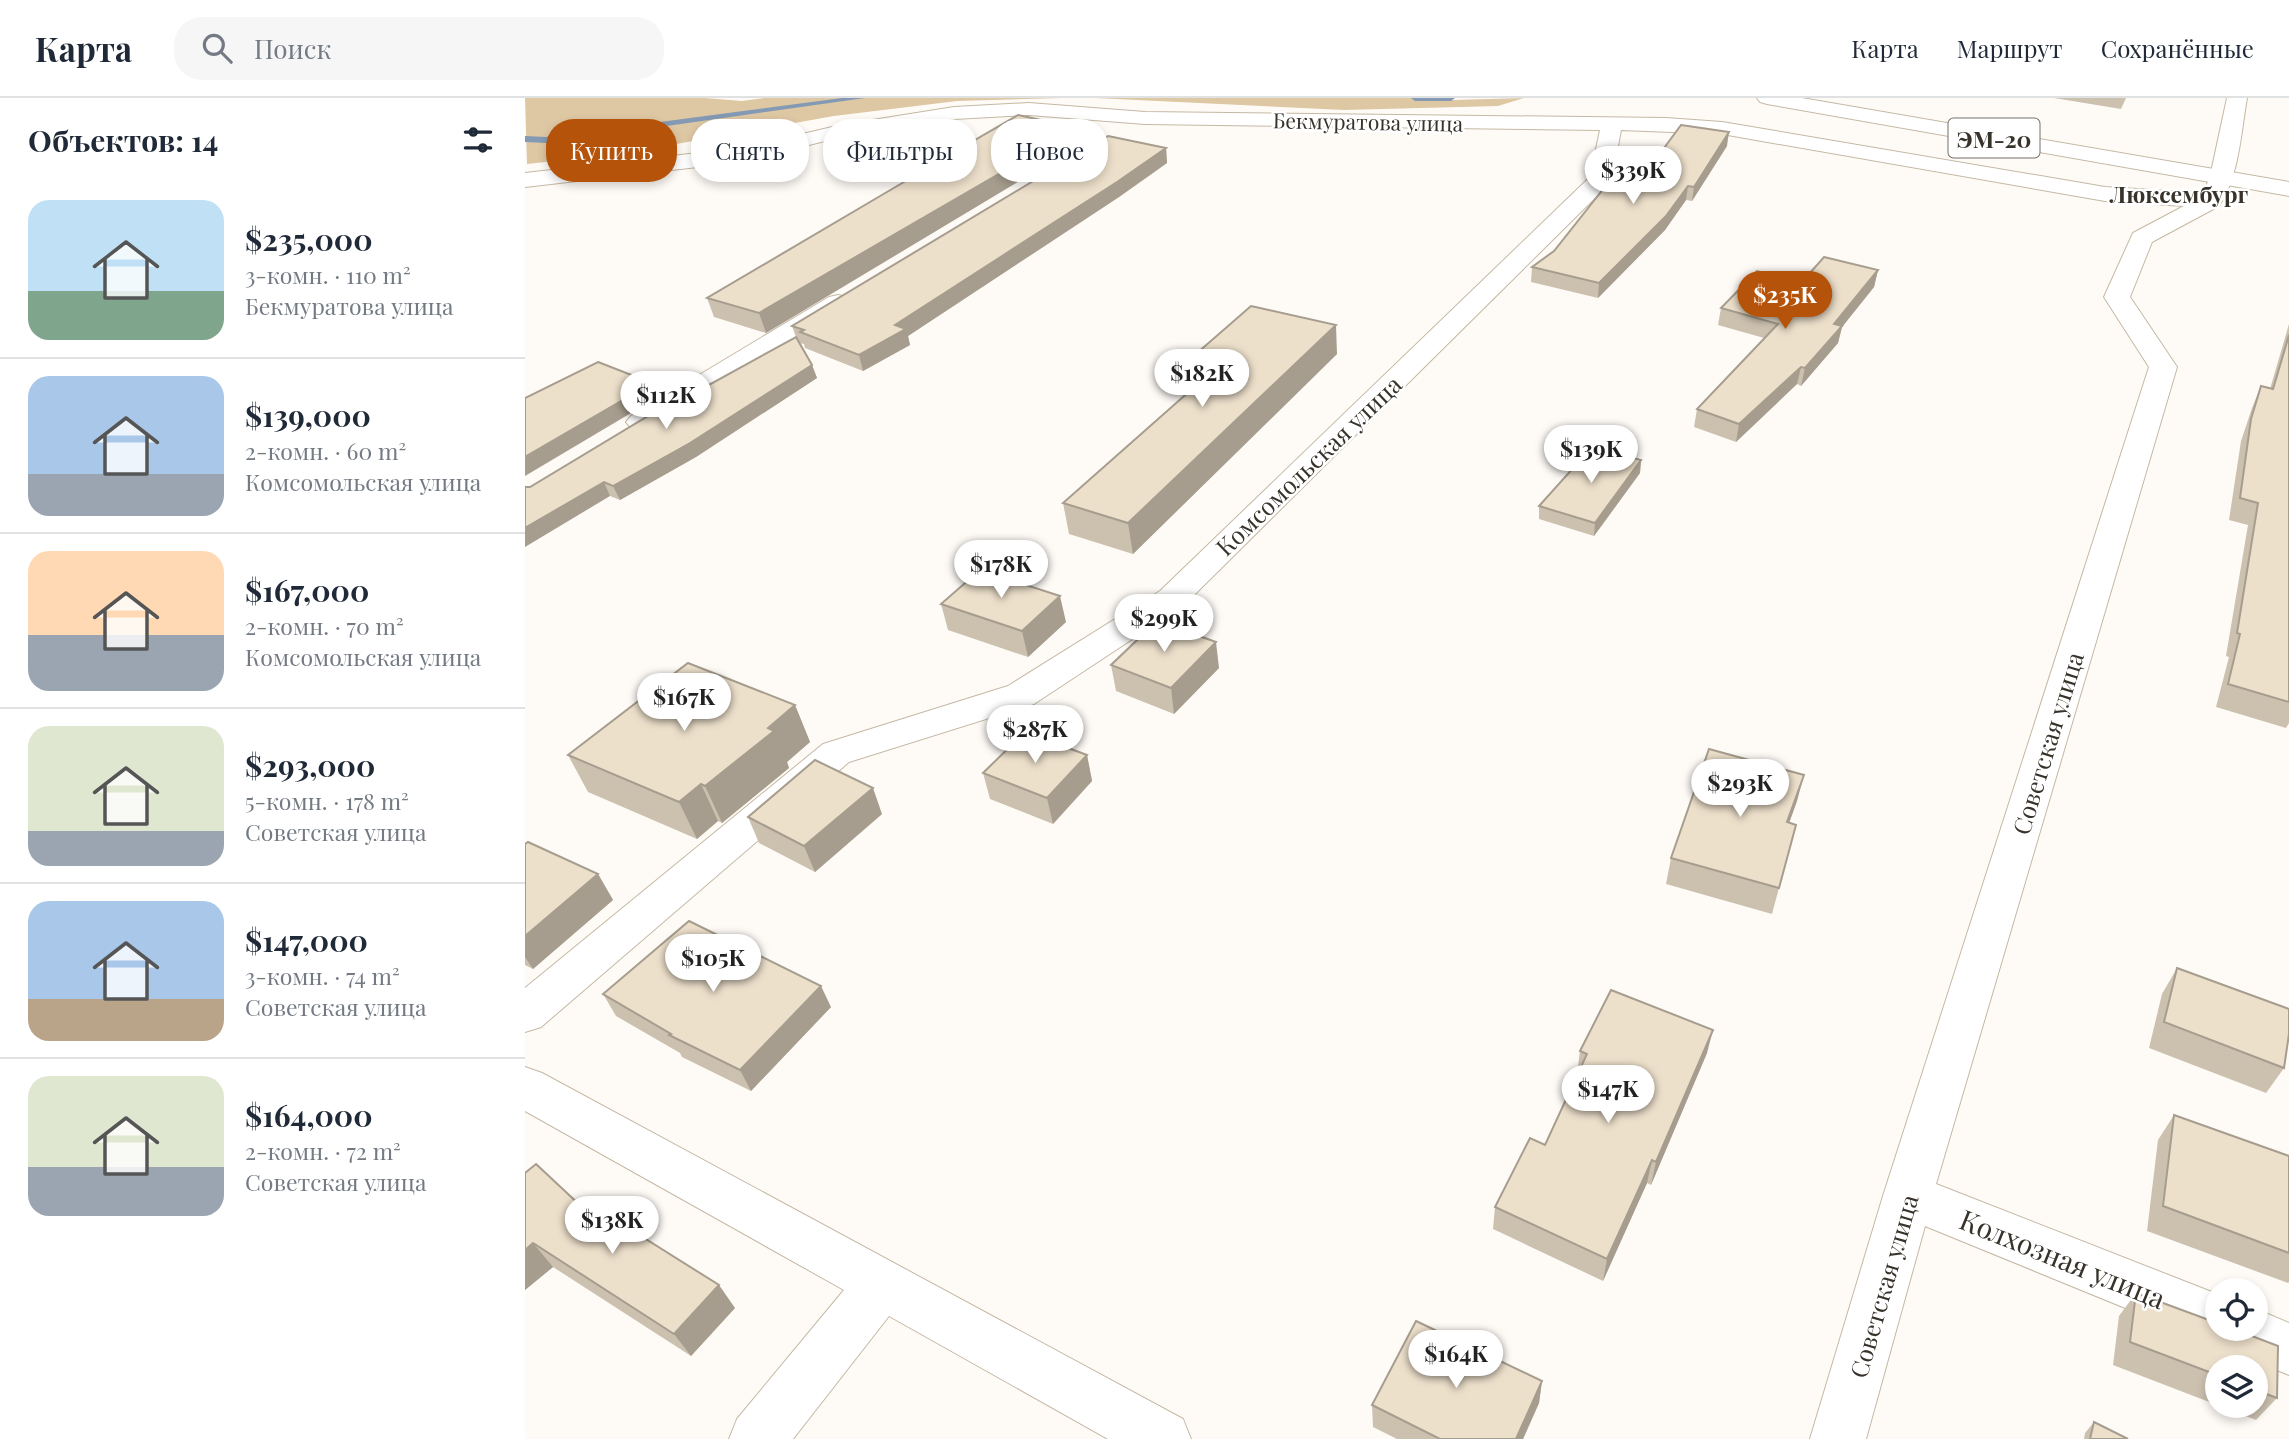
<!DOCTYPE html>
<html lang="ru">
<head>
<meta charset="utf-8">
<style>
	body { margin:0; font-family:"Playfair Display",serif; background:#f6f6f7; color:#1f2937; height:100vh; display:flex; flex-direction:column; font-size:26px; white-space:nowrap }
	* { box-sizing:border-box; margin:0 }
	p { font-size:23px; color:#747a83 }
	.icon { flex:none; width:38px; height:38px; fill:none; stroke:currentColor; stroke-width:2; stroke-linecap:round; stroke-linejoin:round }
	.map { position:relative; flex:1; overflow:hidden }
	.side { display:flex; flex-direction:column; background:#fff; width:525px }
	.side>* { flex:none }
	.guide { position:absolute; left:21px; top:21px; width:665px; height:63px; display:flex; gap:14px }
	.fabs { position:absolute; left:1680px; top:1180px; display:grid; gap:14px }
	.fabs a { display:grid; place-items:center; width:63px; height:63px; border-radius:50%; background:#fff; box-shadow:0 4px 10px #0003; font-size:35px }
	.price { position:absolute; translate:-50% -60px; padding:0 16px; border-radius:24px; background:#fff; color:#222; font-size:23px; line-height:46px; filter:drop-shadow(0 2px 4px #0008) }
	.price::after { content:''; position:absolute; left:50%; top:42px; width:21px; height:16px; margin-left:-10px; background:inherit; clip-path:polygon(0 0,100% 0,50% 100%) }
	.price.current { background:#b45309; color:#fff }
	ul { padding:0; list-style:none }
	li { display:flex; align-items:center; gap:21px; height:175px; padding:0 28px }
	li+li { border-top:2px solid #e0e1e3 }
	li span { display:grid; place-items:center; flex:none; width:196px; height:140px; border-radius:21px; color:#555 }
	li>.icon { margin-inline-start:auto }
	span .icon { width:84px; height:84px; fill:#fffc; stroke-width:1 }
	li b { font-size:30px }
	h2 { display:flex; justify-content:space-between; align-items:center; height:84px; padding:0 28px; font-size:30px }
	.pill { padding:0 24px; border-radius:28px; background:#fff; box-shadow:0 4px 10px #0003; font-size:24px; line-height:63px }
	.pill.current { background:#b45309; color:#fff }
	header { display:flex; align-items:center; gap:42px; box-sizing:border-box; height:98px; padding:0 35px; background:#fff; border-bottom:2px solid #e0e1e3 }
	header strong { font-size:33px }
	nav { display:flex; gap:38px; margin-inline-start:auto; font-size:24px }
	.search { width:490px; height:63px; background:#f6f6f7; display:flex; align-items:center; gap:18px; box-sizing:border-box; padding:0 24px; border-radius:28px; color:#747a83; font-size:26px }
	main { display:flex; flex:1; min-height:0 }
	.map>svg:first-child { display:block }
	.green { fill:#dec7a3 }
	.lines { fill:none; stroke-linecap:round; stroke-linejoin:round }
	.stream { fill:#849ab4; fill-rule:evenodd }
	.minor-casing { stroke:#c5b8a4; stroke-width:2 }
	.major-casing { stroke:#c5b8a4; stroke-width:2 }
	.minor { fill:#fff; fill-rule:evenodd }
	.major { fill:#fff; fill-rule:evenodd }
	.wall { fill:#ccc1af }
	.shaded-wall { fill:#a69d8e }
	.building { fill:#ede0cb; stroke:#a69d8e; stroke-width:2 }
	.labels { text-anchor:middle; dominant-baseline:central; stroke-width:5; stroke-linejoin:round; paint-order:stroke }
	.far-street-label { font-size:21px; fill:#37322a; stroke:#fff }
	.shield { fill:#fff; stroke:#73706a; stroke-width:2 }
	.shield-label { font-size:23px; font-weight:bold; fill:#37322a }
	.far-quarter-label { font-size:23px; font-weight:bold; fill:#37322a; stroke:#fff }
	.street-label { font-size:24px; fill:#37322a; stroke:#fff }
	.near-street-label { font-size:28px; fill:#37322a; stroke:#fff }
</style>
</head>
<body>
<header>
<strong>Карта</strong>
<div class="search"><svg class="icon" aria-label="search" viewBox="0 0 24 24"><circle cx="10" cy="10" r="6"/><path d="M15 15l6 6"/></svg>Поиск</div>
<nav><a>Карта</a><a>Маршрут</a><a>Сохранённые</a></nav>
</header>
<main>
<section class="side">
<h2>Объектов: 14<svg class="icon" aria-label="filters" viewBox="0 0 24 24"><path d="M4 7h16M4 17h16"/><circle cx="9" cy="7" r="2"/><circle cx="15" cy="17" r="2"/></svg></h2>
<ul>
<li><span style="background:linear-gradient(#bfe0f5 65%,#7fa58c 0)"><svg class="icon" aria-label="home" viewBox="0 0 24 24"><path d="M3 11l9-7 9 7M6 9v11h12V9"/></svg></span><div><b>$235,000</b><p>3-комн. · 110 m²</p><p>Бекмуратова улица</p></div></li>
<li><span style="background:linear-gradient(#a9c7e8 70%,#9aa5b1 0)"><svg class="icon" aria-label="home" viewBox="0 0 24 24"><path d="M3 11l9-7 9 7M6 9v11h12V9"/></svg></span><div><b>$139,000</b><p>2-комн. · 60 m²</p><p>Комсомольская улица</p></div></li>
<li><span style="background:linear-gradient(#ffd9b3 60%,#9aa5b1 0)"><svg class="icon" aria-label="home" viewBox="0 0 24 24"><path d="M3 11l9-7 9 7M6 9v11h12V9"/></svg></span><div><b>$167,000</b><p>2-комн. · 70 m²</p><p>Комсомольская улица</p></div></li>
<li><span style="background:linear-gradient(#dfe7d0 75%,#9aa5b1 0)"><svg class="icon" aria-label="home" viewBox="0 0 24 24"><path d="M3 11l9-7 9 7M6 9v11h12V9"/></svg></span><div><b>$293,000</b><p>5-комн. · 178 m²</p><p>Советская улица</p></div></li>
<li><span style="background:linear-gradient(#a9c7e8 70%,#b9a48a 0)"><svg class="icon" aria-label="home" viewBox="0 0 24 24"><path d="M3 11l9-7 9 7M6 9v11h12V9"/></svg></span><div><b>$147,000</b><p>3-комн. · 74 m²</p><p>Советская улица</p></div></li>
<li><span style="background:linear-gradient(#dfe7d0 65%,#9aa5b1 0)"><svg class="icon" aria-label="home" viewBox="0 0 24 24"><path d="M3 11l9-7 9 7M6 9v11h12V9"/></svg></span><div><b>$164,000</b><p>2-комн. · 72 m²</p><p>Советская улица</p></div></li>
</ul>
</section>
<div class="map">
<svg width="1764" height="1341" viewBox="0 0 1764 1341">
	<rect width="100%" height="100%" fill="#fefbf7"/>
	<g class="green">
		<polygon points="0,0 180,0 217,3 239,0 538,0 432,3 309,18 95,56 2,66"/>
		<polygon points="570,0 911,0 927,2 999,0 973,8 819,12"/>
	</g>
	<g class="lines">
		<g class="stream">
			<polygon points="317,0 340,0 21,45 0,44 0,38 21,39"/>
			<polygon points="886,0 930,0 926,3 890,3"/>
		</g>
		<g class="minor-casing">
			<g id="minor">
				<path d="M 1702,0 L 1722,0 C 1716,34 1714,79 1694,108 L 1627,144 L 1605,199 L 1652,269 L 1411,1086 L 1692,1196 L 1692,1230 L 1731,1230 L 1731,1211 L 1764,1225 L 1764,1277 L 1400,1128 L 1341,1341 L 1285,1341 L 1358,1098 L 1624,269 L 1579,199 L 1608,135 L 1659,108 L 1580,103 L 1197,36 L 1096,32 L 1087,81 L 1084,86 L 659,507 L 509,606 L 324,664 L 16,929 L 0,934 L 0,890 L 298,646 L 483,588 L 635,493 L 1065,79 L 1075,32 L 620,26 L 504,17 L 429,21 L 316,39 L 216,64 L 0,89 L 0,75 L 216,50 L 316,27 L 429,9 L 504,5 L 620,14 L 1141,20 L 1197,24 L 1580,89 L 1678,95 L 1685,79 Z"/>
				<polygon points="313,197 322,199 326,205 322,211 126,330 116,333 106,330 101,324 106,318 304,199"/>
				<polygon points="0,969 17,975 658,1321 666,1341 583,1341 364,1218 268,1341 204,1341 212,1321 319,1192 0,1013"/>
			</g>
		</g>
		<g class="major-casing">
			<polygon id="major" points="1232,0 1277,0 1764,84 1764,98 1242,6 1235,4"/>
		</g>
		<use href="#minor" class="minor"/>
		<use href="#major" class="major"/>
	</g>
	<g class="wall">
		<polygon points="1529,0 1601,0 1596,11"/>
		<polygon points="450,42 556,46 241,235 189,219 182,200 450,46"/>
		<polygon points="1202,48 1167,103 1161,102 1140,132 1073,200 1006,184 1007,169 1029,153 1128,65"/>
		<polygon points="641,50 642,65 594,99 383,238 385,247 338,273 280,250 279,246 274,245 287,267 292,280 171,359 95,402 85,398 5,389 162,299 271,239 267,228"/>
		<polygon points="1353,172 1349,189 1317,229 1313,245 1276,288 1272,286 1211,344 1169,329 1172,311 1239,240 1193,227 1196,210"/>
		<polygon points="1764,226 1764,625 1761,630 1691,609 1704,559 1701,558 1723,427 1704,422 1716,343 1727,310 1736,288 1745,291"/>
		<polygon points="812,256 608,456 544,436 538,405 659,298 656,269"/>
		<polygon points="1116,362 1115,375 1069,438 1014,421 1014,408"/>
		<polygon points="416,506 541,524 503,559 423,532"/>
		<polygon points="586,567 694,570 649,616 591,593"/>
		<polygon points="270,607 285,644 262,664 264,670 197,725 193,723 172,741 63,694 43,657"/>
		<polygon points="562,657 567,683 528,726 465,701 458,675"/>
		<polygon points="1272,703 1264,725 1271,727 1247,816 1141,786 1146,760"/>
		<polygon points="357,716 290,774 234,745 223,719"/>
		<polygon points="0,746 73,776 88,802 8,871 0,867"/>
		<polygon points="1652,870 1759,970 1741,995 1624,950 1637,896"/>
		<polygon points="78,896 306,909 226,993 157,959 155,955 91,918"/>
		<polygon points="1055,953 1182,955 1126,1087 1122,1085 1078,1183 968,1131 970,1109 1020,1047 1052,976"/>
		<polygon points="1649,1017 1764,1058 1764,1184 1763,1185 1622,1133 1633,1042"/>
		<polygon points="0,1075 89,1139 210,1210 166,1258 28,1169 0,1192"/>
		<polygon points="1611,1195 1692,1225 1692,1230 1706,1230 1753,1248 1752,1300 1731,1322 1692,1307 1731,1307 1731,1269 1692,1269 1692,1307 1588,1267 1594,1218"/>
		<polygon points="1017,1283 1014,1305 998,1341 872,1341 848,1329 847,1307"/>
		<polygon points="1569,1324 1603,1341 1559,1341 1560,1335"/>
	</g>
	<g class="shaded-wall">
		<polygon points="553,30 556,46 241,235 234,215"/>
		<polygon points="1204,34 1202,48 1167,103 1169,89"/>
		<polygon points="641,50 642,65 594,99 383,238 385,247 338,273 334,257 370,227"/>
		<polygon points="1163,88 1161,102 1140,132 1073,200 1074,185"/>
		<polygon points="1353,172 1349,189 1317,229 1313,245 1276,288 1280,270 1309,226"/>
		<polygon points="811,227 812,256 608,456 603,425"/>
		<polygon points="287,267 292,280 171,359 95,402 88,388"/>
		<polygon points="1276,269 1272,286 1211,344 1214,326"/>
		<polygon points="127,285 133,299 0,378 0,359"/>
		<polygon points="1116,362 1115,375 1069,438 1070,425"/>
		<polygon points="79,384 85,398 0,449 0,430"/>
		<polygon points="535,498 541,524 503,559 497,533"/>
		<polygon points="691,544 694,570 649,616 646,590"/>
		<polygon points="270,607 285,644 262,664 264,670 197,725 180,688 243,630"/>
		<polygon points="562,657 567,683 528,726 522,700"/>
		<polygon points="1279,677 1272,703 1255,750 1262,724"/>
		<polygon points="176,686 193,723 172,741 154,704"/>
		<polygon points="348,690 357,716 290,774 279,748"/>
		<polygon points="73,776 88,802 8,871 0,859 0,838"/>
		<polygon points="296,888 306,909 226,993 215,972"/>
		<polygon points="1188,932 1182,955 1126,1087 1131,1064"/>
		<polygon points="1127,1062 1122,1085 1078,1183 1082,1161"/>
		<polygon points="8,1145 28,1169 0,1192 0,1152"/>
		<polygon points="194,1187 210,1210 166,1258 149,1236"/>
		<polygon points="1017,1283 1014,1305 998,1341 991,1341"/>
	</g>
	<g class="building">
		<polygon points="493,17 553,30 234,215 182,200 384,81 451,45 450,42"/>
		<polygon points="1156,27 1204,34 1169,89 1163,88 1141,118 1074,185 1007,169 1029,153 1102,61 1128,65"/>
		<polygon points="583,38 641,50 592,84 370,227 381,231 334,257 275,234 279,232 267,228"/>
		<polygon points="1299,159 1353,172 1309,226 1317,228 1280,270 1276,269 1214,326 1172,311 1253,226 1196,210 1232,173 1276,185"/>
		<polygon points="726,208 811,227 603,425 538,405 684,276 656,269"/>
		<polygon points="1764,237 1764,604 1703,586 1715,536 1712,535 1733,405 1715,400 1726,321 1736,288 1748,291"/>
		<polygon points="271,239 287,267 165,345 88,388 79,384 0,430 0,389 5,389 158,297 162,299"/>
		<polygon points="73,264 127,285 0,359 0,300"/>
		<polygon points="1067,349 1116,362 1070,425 1014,408"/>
		<polygon points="455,472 535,498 497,533 416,506"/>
		<polygon points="632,523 691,544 646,590 586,567"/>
		<polygon points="163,565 270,607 243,630 249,633 180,688 176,686 154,704 43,657"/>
		<polygon points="500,634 562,657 522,700 458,675"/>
		<polygon points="1184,651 1279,677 1262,724 1271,727 1254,790 1146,760"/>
		<polygon points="290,662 348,690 279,748 223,719"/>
		<polygon points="3,744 73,776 0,838 0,746"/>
		<polygon points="164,823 296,888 215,972 144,937 146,936 78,896"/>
		<polygon points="1652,870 1764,911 1764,936 1759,970 1639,924"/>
		<polygon points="1086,892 1188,932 1131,1064 1127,1062 1082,1161 970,1109 1005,1040 1020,1047 1062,956 1055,953"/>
		<polygon points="1649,1017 1764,1058 1764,1155 1638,1108"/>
		<polygon points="11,1066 89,1139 100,1128 194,1187 149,1236 8,1145 0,1152 0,1075"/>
		<polygon points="1611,1195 1692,1225 1692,1230 1706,1230 1753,1248 1752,1300 1731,1292 1731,1269 1692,1269 1692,1277 1605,1244"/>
		<polygon points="891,1223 1017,1283 991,1341 915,1341 847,1307"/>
		<polygon points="1569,1324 1603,1341 1565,1341"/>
	</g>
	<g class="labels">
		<g class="far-street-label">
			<text transform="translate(843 23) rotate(1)">Бекмуратова улица</text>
		</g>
		<rect class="shield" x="1423.5" y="20.5" width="91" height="39" rx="5"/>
		<g class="shield-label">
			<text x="1469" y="40">ЭМ-20</text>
		</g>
		<g class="far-quarter-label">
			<text x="1654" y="95">Люксембург</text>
		</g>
		<g class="street-label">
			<text transform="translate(783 367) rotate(-44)">Комсомольская улица</text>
			<text transform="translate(1522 645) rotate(-73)">Советская улица</text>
			<text transform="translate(1358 1188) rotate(-74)">Советская улица</text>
		</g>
		<g class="near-street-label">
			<text transform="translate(1538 1160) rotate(22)">Колхозная улица</text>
		</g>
	</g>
</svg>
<div class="fabs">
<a><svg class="icon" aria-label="locate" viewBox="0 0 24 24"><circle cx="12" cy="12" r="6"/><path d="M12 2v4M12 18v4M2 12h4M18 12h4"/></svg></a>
<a><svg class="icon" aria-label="layers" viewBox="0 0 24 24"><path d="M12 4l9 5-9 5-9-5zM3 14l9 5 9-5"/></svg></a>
</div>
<b class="price" style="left:1108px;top:108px">$339K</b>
<b class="price current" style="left:1260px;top:233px">$235K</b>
<b class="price" style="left:677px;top:311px">$182K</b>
<b class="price" style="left:141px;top:333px">$112K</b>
<b class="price" style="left:1066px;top:387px">$139K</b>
<b class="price" style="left:476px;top:502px">$178K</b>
<b class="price" style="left:639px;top:556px">$299K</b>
<b class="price" style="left:159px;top:635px">$167K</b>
<b class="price" style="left:510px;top:667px">$287K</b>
<b class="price" style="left:1215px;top:721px">$293K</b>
<b class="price" style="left:188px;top:896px">$105K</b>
<b class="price" style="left:1083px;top:1027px">$147K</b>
<b class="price" style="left:87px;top:1158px">$138K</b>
<b class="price" style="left:931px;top:1292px">$164K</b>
<div class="guide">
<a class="pill current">Купить</a>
<a class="pill">Снять</a>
<a class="pill">Фильтры</a>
<a class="pill">Новое</a>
</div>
</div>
</main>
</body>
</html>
